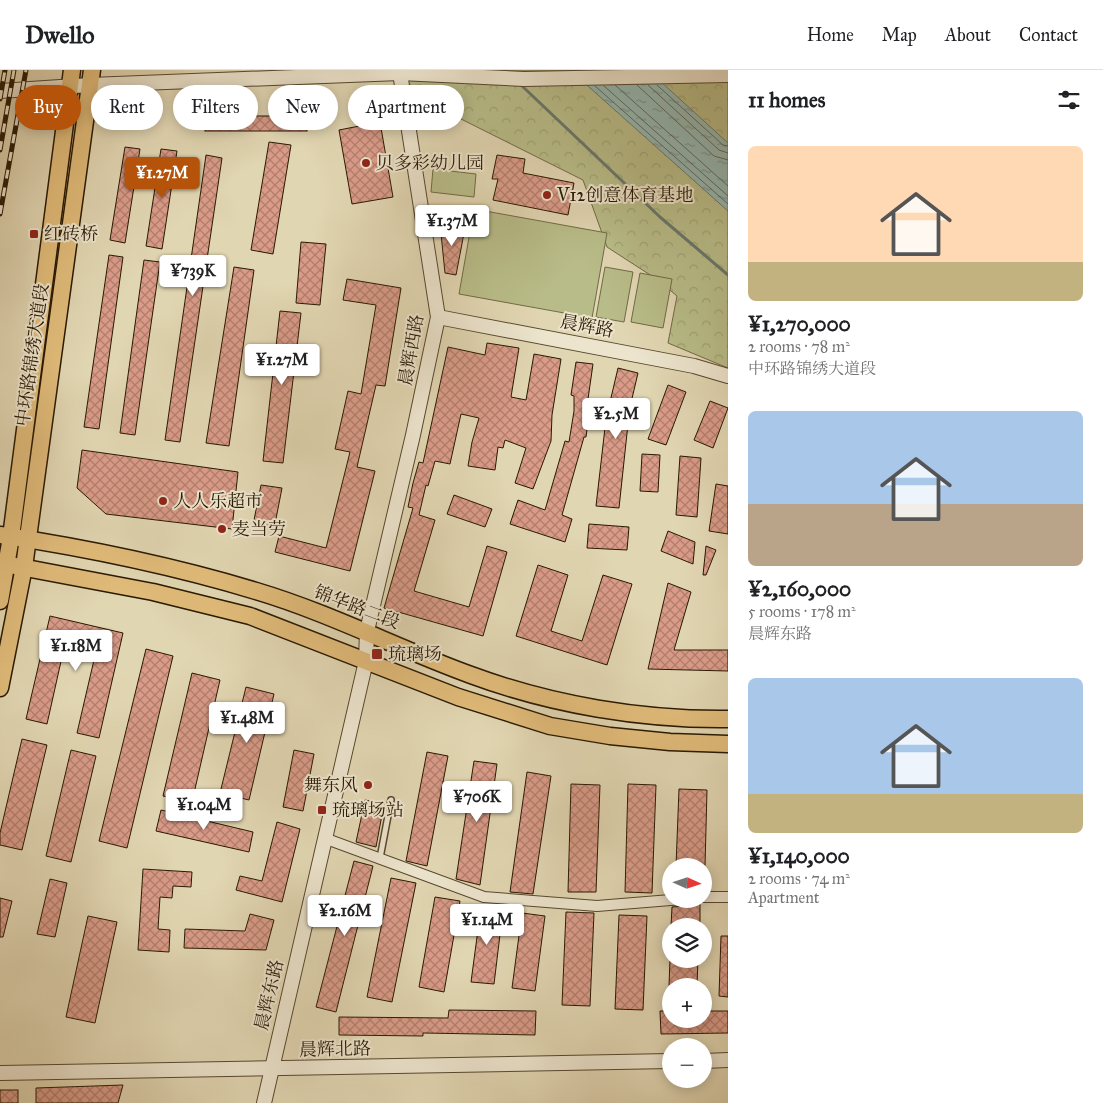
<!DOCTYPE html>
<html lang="en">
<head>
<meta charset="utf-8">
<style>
	body { margin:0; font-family:"IM FELL Great Primer","Noto Serif SC",serif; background:#f6f6f6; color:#202124; height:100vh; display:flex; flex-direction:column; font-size:19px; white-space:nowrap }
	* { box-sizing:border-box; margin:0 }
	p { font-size:16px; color:#757577 }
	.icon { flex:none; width:28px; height:28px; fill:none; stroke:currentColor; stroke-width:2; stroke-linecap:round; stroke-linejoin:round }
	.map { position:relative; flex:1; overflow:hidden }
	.panel { display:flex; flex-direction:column; background:#fff; width:375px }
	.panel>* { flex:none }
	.hud { position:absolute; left:15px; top:15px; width:475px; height:45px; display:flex; gap:10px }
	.needle { width:32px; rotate:93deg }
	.tools { position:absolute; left:662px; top:788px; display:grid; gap:10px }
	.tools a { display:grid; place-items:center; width:50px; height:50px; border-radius:50%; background:#fff; box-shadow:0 2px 12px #0003; font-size:25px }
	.price { position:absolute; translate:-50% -42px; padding:0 11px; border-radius:5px; background:#fff; color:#222; font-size:16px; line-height:32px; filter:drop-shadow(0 1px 2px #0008) }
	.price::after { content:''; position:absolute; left:50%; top:30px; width:15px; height:11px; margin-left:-8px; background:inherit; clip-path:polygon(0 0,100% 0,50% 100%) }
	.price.current { background:#b45309; color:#fff }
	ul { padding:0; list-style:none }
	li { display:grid; align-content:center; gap:10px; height:265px; padding:0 20px }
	li span { display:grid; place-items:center; height:155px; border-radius:8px; color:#555 }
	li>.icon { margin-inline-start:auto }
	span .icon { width:90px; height:90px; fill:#fffc; stroke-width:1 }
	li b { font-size:21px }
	h2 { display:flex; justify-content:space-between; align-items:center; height:60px; padding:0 20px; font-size:21px }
	.pill { padding:0 18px; border-radius:22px; background:#fff; box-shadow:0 2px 12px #0003; font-size:18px; line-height:45px }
	.pill.current { background:#b45309; color:#fff }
	header { display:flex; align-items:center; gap:30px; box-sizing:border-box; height:70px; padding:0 25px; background:#fff; border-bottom:1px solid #e0e0e0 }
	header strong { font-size:24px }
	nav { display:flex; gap:28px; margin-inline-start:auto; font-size:18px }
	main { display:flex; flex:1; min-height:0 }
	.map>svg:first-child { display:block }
	.park { fill:url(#park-crowns); stroke:#706a46 }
	.pitch { fill:#b8bc88; stroke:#706a46 }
	.water { fill:url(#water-ripples); stroke:#6a786d }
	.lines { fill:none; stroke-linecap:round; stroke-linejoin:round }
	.shore { stroke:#5f685b; stroke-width:1 }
	.stream { stroke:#6a786d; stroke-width:3 }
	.building { fill:url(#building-cross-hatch); stroke:#291903 }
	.service-casing { stroke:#57482f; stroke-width:8 }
	.minor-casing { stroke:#57482f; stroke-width:12 }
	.tertiary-casing { stroke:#57482f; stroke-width:16 }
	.primary-casing { stroke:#291903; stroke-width:19 }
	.service { stroke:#ece4cd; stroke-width:5 }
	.minor { stroke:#ece4cd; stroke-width:10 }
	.tertiary { stroke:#ece4cd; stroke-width:14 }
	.primary { stroke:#e0bb79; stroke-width:16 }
	.rail-casing { stroke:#291903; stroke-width:5 }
	.rail { stroke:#ece4cd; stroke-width:3; stroke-dasharray:9; stroke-linecap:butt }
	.poi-dot { fill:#8f2418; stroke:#ece4cd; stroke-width:2 }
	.labels { text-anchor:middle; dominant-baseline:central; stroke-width:4; stroke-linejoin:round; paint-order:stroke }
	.poi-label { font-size:18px; fill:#291903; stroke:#ece4cd; text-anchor:start }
	.street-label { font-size:18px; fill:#291903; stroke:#ece4cd }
</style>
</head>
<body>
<header>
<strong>Dwello</strong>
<nav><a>Home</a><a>Map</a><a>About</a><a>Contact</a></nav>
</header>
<main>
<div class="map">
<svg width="728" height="1033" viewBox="0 0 728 1033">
	<defs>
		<pattern id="park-crowns" width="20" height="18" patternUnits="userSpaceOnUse" patternTransform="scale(1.25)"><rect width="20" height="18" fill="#b8bc88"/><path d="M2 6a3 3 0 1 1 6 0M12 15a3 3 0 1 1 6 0" fill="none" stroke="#9ea174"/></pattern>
		<pattern id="water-ripples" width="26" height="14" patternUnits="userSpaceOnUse" patternTransform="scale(1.25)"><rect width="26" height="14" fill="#95b8b3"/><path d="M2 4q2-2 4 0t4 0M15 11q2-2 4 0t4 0" fill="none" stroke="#7a958f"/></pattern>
		<pattern id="building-cross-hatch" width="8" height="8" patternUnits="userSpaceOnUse" patternTransform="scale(1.25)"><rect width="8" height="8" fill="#da9b88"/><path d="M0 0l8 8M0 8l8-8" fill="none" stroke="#b17e6d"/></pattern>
	</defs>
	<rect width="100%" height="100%" fill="#e1d6b2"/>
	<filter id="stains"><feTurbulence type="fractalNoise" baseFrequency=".004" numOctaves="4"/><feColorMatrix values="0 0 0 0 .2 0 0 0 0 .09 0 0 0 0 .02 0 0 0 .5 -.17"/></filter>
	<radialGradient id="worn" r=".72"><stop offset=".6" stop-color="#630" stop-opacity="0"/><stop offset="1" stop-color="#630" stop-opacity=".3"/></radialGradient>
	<polygon class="park" points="392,0 719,0 728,8 728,298 668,273 677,226 658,210 607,177 583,110 437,37"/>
	<g class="pitch">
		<polygon points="433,99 476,104 474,127 431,122"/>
		<polygon points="474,139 607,163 592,248 459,224"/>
		<polygon points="605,197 633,202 624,252 596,247"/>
		<polygon points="640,203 672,209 663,258 631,252"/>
	</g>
	<polygon class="water" points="570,0 648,0 728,73 728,141"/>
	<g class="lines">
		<g class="shore">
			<polyline points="615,15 728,116"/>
			<polyline points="637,15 714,86 728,90"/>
			<polyline points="648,15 719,80 728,83"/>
			<polyline points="657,15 723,75 728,76"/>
			<polyline points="595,16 728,134"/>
			<polyline points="604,16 728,126"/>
		</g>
		<polyline class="stream" points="520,14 660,147 728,205"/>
	</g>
	<g class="building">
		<rect x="205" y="46" width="102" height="15"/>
		<polygon points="380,52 393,127 352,134 339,60"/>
		<polygon points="269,72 291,75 273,184 251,180"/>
		<polygon points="125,77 140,79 125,173 110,170"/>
		<polygon points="161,79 177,81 162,179 146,176"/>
		<polygon points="206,85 222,88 180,372 165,370"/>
		<polygon points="497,85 525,89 523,103 574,113 568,145 493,130 498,109 492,109"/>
		<polygon points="440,154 465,158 456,205 445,203"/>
		<polygon points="301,172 326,174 320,235 296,233"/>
		<polygon points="109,185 123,187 99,359 84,357"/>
		<polygon points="144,190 160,192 135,365 120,363"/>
		<polygon points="234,197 254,200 229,376 206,373"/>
		<polygon points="347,209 401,218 385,316 376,315 357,397 375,401 350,501 275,482 279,466 326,478 350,382 335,379 348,321 361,324 376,235 343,230"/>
		<polygon points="280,241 301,243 283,393 263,391"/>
		<polygon points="487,273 519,278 511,327 526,330 534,284 561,289 552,345 551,371 533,419 515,413 526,378 505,370 503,378 498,377 495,400 468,396 472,372 479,348 461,344 450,394 435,391 428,416 426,415 419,445 435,450 414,521 469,537 487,476 507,482 483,566 384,538 413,438 408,437 413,413 419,392 423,393 448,277 485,285"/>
		<polygon points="576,292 593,294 587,336 590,336 586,367 584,367 562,445 572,449 565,472 510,454 518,430 545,440 565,371 569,372 574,341 574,326 571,325"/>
		<polygon points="618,298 638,303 626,354 628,354 619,438 596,436 606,349"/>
		<polygon points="668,315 686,322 666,375 648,369"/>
		<polygon points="710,331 728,338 713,378 694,370"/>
		<polygon points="82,380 238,402 232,459 106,444 77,418"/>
		<polygon points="642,384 660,385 658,422 640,421"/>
		<polygon points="680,386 701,388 697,447 676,445"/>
		<polygon points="716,414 728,416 728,464 709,461"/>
		<polygon points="261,415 282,418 274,459 253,455"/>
		<polygon points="454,425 492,439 485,457 447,444"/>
		<polygon points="589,454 629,457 627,480 587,478"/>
		<polygon points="668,461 695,472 693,494 661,481"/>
		<polygon points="706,476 716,480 706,505 703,505"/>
		<polygon points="538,495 568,505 551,561 582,571 603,505 632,514 607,595 516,566"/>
		<polygon points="668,513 691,522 674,580 728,580 728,601 648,599"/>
		<polygon points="50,546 123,563 99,668 77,663 97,577 66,569 47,654 26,649"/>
		<polygon points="146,579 173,586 127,778 99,771"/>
		<polygon points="192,603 220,610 192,732 163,726"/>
		<polygon points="246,617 274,624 249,730 220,723"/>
		<polygon points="22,669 47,675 22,780 0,775 0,763"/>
		<polygon points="71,680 96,686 71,792 46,786"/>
		<polygon points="294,680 314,684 303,741 283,737"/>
		<polygon points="427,682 448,686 427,796 406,791"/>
		<polygon points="474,691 497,694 480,815 456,809"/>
		<polygon points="527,702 551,706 533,824 510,822"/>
		<polygon points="571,714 600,715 596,822 568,822"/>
		<polygon points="628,714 656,715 652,823 625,822"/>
		<polygon points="679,719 707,720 705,796 676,796"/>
		<polygon points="365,730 384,734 376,777 356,772"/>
		<polygon points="161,740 253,762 249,782 156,761"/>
		<polygon points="277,752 300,759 282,832 236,820 240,806 262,811"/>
		<polygon points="354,791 373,796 336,942 316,937"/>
		<polygon points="143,799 192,802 191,817 173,816 172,828 160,827 158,859 170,860 169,882 138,880"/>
		<polygon points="391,808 416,813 392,932 367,927"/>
		<polygon points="50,809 67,813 55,867 37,864"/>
		<polygon points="435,827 460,831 444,922 419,917"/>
		<polygon points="0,828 12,831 3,867 0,867"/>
		<polygon points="689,832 700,833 700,856 671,856 672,837 684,836"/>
		<polygon points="481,837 503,840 494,914 471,912"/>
		<polygon points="566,842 594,843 590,936 562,935"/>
		<polygon points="522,843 545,846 535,921 512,918"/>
		<polygon points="250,844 274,850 266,880 184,878 185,859 245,861"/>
		<polygon points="619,845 647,846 643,940 615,939"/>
		<polygon points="88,846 117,852 95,953 66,947"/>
		<polygon points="721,866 728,866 728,927 719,926"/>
		<polygon points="670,889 698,889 697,916 669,916"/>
		<polygon points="449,940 536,941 535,965 423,963 423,966 339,965 339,947 448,948"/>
		<polygon points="660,941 671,941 671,949 704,949 704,941 728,941 728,963 661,964"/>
		<polygon points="123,1015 118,1033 36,1033 36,1018"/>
		<rect x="0" y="1020" width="18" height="13"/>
	</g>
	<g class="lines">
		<g class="service-casing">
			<polyline id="service" points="380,788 391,730"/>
		</g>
		<g class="minor-casing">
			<g id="minor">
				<polyline points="324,768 484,827 597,836 683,829"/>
				<polyline points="704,827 728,827"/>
			</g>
		</g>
		<g class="tertiary-casing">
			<g id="tertiary">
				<polyline points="0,21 90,15 400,3 524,9 728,5"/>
				<polyline points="438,247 694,296 728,306"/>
				<polyline points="704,991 728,990"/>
				<polyline points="0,1003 671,991"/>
				<polyline points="264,1033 366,591 367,561 413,365 438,247 400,3"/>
			</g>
		</g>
		<g class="primary-casing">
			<g id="primary">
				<path d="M 0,465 C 86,478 173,496 256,521 C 330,543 399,579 471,605 C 552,635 642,650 728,649"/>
				<polyline points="0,493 153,522 250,546 458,627 550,656 610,666 670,672 728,674"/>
				<polyline points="0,531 11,467 72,0"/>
				<polyline points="0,618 24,497 92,0"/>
			</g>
		</g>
		<use href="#service" class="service"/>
		<use href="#minor" class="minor"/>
		<use href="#tertiary" class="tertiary"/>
		<use href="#primary" class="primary"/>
		<g class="rail-casing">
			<g id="rail">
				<polyline points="0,29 5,0"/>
				<polyline points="0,80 14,0"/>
				<polyline points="0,144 26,0"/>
			</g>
		</g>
		<use href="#rail" class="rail"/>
	</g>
	<g class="poi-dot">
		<circle cx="366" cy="93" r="5"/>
		<circle cx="547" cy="125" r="5"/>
		<rect x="29" y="159" width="10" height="10" rx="2.5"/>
		<circle cx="163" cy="431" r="5"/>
		<circle cx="222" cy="459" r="5"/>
		<rect x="371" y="578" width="12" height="12" rx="2.5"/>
		<circle cx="368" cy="715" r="5"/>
		<rect x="317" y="735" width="10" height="10" rx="2.5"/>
	</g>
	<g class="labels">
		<g class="poi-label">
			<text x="376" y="93">贝多彩幼儿园</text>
			<text x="557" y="125">V12创意体育基地</text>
			<text x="44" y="164">红砖桥</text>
			<text x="173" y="431">人人乐超市</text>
			<text x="232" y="459">麦当劳</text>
			<text x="388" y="584">琉璃场</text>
			<text x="358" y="715" text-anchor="end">舞东风</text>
			<text x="332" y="740">琉璃场站</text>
		</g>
		<g class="street-label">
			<text transform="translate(587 256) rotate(11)">晨辉路</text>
			<text transform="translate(411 280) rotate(-80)">晨辉西路</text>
			<text transform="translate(32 285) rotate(-82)">中环路锦绣大道段</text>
			<text transform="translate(357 537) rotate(21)">锦华路二段</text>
			<text transform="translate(269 925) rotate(-77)">晨辉东路</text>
			<text transform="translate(335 979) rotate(-1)">晨辉北路</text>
		</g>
	</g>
	<rect width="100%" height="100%" filter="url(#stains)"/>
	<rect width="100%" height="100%" fill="url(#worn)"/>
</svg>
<div class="tools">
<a><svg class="needle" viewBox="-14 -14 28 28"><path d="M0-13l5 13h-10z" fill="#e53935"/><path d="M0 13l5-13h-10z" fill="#757577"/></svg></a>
<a><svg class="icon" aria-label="layers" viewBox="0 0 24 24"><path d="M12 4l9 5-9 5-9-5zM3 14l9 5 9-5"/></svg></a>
<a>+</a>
<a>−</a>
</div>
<b class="price current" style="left:162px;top:129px">¥1.27M</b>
<b class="price" style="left:452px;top:177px">¥1.37M</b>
<b class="price" style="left:193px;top:227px">¥739K</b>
<b class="price" style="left:282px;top:316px">¥1.27M</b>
<b class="price" style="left:616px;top:370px">¥2.5M</b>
<b class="price" style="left:76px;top:602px">¥1.18M</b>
<b class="price" style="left:247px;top:674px">¥1.48M</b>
<b class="price" style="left:477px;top:753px">¥706K</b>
<b class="price" style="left:204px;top:761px">¥1.04M</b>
<b class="price" style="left:345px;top:867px">¥2.16M</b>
<b class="price" style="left:487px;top:876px">¥1.14M</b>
<div class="hud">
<a class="pill current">Buy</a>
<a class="pill">Rent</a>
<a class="pill">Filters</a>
<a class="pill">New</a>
<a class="pill">Apartment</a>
</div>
</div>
<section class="panel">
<h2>11 homes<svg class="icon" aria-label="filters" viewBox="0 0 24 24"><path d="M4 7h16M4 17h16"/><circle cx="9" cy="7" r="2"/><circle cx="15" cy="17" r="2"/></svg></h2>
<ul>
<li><span style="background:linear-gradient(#ffd9b3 75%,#c2b280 0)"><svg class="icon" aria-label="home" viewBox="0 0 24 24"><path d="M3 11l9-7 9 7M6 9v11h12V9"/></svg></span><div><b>¥1,270,000</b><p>2 rooms · 78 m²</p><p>中环路锦绣大道段</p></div></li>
<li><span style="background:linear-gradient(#a9c7e8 60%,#b9a48a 0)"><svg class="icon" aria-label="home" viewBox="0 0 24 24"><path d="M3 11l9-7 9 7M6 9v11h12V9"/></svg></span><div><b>¥2,160,000</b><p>5 rooms · 178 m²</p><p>晨辉东路</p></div></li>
<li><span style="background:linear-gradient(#a9c7e8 75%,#c2b280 0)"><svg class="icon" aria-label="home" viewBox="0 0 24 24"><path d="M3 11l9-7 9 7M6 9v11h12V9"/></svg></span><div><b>¥1,140,000</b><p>2 rooms · 74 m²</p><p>Apartment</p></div></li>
</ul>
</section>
</main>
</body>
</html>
